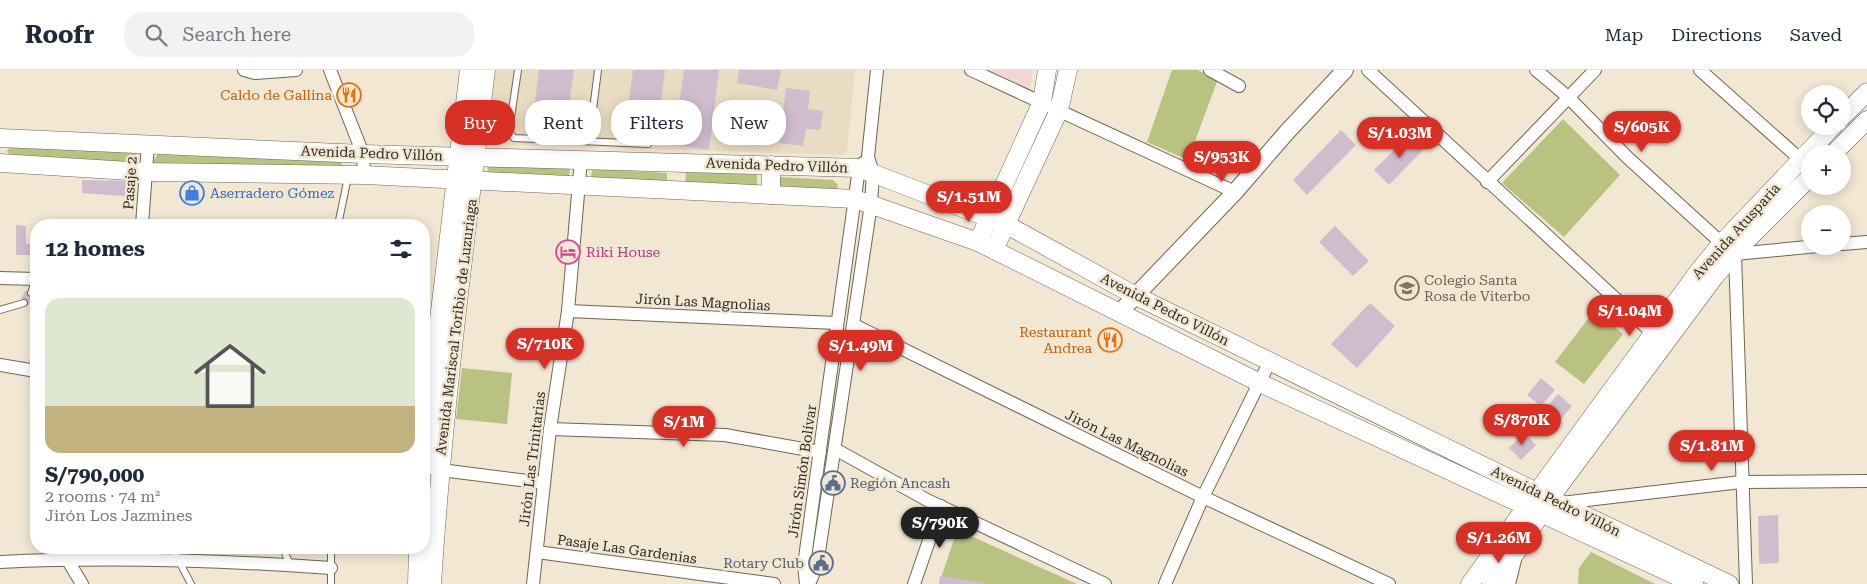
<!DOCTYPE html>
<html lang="en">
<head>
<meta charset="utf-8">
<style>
	body { margin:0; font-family:"Roboto Serif",serif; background:#f2f2f3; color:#1f2937; height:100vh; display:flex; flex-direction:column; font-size:19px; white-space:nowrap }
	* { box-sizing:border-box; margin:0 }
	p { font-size:16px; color:#747a83 }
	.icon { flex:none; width:28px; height:28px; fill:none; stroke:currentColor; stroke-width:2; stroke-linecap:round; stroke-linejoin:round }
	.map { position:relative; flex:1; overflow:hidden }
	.drawer { position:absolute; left:30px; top:149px; width:400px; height:335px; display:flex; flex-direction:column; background:#fff; border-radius:20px; box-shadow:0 2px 12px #0003 }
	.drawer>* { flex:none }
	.top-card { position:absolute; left:445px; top:30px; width:475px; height:45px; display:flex; gap:10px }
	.tools { position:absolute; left:1801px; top:15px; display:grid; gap:10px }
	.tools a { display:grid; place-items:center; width:50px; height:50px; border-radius:50%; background:#fff; box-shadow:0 2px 12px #0003; font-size:25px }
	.price { position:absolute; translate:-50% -42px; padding:0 11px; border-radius:18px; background:#d93025; color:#fff; font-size:16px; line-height:32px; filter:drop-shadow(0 1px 2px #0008) }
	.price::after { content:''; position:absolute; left:50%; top:30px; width:15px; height:11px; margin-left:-8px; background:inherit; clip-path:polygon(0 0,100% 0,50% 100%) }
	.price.current { background:#222; color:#fff }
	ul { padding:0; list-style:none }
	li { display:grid; align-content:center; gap:10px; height:265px; padding:0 15px }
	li+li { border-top:1px solid #e0e1e3 }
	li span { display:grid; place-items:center; height:155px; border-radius:15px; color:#555 }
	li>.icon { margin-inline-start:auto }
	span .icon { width:90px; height:90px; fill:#fffc; stroke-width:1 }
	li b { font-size:21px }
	h2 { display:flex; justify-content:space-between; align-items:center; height:60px; padding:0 15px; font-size:21px }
	.tag { padding:0 18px; border-radius:20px; background:#fff; box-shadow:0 2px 12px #0003; font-size:18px; line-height:45px }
	.tag.current { background:#d93025; color:#fff }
	header { display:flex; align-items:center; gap:30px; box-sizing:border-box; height:70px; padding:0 25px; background:#fff; border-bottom:1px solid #e0e1e3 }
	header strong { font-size:24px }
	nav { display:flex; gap:28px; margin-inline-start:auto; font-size:18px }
	.search { width:350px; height:45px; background:#f2f2f3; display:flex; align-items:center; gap:12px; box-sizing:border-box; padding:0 18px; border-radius:20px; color:#747a83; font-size:19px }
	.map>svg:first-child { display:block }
	.built { fill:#eadcc2 }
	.education { fill:#f2d7d6 }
	.green { fill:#b9c281 }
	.building { fill:#cfbdcd }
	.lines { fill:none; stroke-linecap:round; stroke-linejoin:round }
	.service-casing { stroke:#6e6554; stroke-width:8 }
	.minor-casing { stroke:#6e6554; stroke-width:14 }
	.tertiary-casing { stroke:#6e6554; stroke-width:18 }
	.secondary-casing { stroke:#6e6554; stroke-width:19 }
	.service { stroke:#fff; stroke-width:6 }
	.minor { stroke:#fff; stroke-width:12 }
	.tertiary { stroke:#fff; stroke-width:16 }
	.secondary { stroke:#fff; stroke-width:18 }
	.labels { text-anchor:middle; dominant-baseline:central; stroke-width:5; stroke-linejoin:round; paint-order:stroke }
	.food-label { font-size:14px; fill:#c56008; stroke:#f2e7d3; text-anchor:end }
	.street-label { font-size:14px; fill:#2f2b24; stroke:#f2e7d3 }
	.shop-label { font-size:14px; fill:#366cbe; stroke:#f2e7d3; text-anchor:start }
	.hotel-label { font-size:14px; fill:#b23c85; stroke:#f2e7d3; text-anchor:start }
	.education-label { font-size:14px; fill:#785e54; stroke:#f2e7d3; text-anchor:start }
	.service-label { font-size:14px; fill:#4e5e75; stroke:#f2e7d3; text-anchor:start }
</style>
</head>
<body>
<header>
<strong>Roofr</strong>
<div class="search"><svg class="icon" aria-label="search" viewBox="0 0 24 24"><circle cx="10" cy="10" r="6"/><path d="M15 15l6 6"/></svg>Search here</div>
<nav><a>Map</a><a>Directions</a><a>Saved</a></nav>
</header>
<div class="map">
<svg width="1867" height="514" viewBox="0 0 1867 514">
	<rect width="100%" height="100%" fill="#f2e7d3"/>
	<polygon class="built" points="496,0 855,0 847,82 843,85 497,74 488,62"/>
	<polygon class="education" points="988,0 1033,0 1030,20"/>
	<g class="green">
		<polygon points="1172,0 1197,0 1218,9 1188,90 1147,72"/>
		<polygon points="1563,49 1620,105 1564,167 1502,113"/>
		<polygon points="10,77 134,80 139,90 135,94 10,86 7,81"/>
		<polygon points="165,83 340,91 343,96 341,100 155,96 154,90 158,84"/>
		<polygon points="488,95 570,98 569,109 487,107"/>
		<polygon points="592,99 667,103 667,117 591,111"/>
		<polygon points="686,101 757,104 757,118 685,116"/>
		<polygon points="780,107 833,110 838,115 837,120 779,120"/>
		<polygon points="1594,241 1623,264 1584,314 1555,292"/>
		<polygon points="462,298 512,303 507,354 456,349"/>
		<polygon points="962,462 1077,514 939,514 956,463"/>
		<polygon points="1591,482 1655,514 1578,514 1579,498"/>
	</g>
	<g class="building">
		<polygon points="539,0 574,0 567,52 533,47"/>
		<polygon points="633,0 665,0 656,70 624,66"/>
		<polygon points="684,0 719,0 709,80 673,75"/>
		<polygon points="739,0 781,0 777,20 737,13"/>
		<polygon points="786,18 810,21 808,39 823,41 820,60 806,59 803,76 779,73"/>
		<polygon points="731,41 764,46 760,76 726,71"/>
		<polygon points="1341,60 1356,75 1307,125 1293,110"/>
		<polygon points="1411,63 1426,77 1389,115 1374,100"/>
		<polygon points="82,110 135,111 135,127 82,123"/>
		<polygon points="16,155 26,156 26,174 36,174 36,185 16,185"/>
		<polygon points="1335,156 1369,191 1353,206 1319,172"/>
		<polygon points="26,220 34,224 28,235 20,231"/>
		<polygon points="1370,233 1395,256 1357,298 1331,274"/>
		<polygon points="1541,308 1555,320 1541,336 1527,325"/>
		<polygon points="1558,324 1572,336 1546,367 1532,355"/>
		<polygon points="1524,363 1536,375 1521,390 1509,378"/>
		<polygon points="1778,445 1779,493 1759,494 1758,446"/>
		<polygon points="940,506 986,513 986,514 939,514"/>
	</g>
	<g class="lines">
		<g class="service-casing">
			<g id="service">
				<polyline points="518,0 509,61 514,68 648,74"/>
				<polyline points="589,71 598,0"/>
				<polyline points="338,155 348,107"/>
				<polyline points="31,223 36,208"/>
				<polyline points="0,240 24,233"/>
				<polyline points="172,478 191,514"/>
				<polyline points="283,478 290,495"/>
				<polyline points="331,514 331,478"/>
			</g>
		</g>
		<g class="minor-casing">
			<g id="minor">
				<polyline points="244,0 255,3 296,0"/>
				<polyline points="330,0 363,84 364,105"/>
				<polyline points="971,0 1235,122"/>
				<polyline points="1210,0 1239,16"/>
				<polyline points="1368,0 1658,268"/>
				<polyline points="1536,0 1568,27 1628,88 1727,178"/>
				<polyline points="1700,0 1810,98"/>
				<polyline points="1487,112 1595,0"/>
				<polyline points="142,155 148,74"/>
				<polyline points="1842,174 1867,172"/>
				<polyline points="1735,184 1746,514"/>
				<polyline points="1735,184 1818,176"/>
				<polyline points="0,208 36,209"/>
				<polyline points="568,241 836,253"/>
				<polyline points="854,255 1203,427 1389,514"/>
				<polyline points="0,295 36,301"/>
				<polyline points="550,359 725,365 820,382"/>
				<polyline points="835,379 927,430 1105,514"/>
				<polyline points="433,399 544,413"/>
				<polyline points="1561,433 1741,412 1867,411"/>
				<polyline points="68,478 67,489 82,514"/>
				<polyline points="537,482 774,514"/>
				<path d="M 0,492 C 111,487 220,490 331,498"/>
				<polyline points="533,514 550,359 568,241 581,89"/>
				<polyline points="806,514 804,495 859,98 863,93"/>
				<polyline points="809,514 817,495 871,134 873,103 868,87 877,0"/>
				<polyline points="914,514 941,436"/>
				<polyline points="1165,514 1203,427 1270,291"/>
				<polyline points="1509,514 1516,486"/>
			</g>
		</g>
		<g class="tertiary-casing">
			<polyline id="tertiary" points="1119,243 1235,122 1287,62 1345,0"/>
		</g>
		<g class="secondary-casing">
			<g id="secondary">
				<polyline points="1842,47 1867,22"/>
				<polyline points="0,68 363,84 859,98 1007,155 1134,225 1559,433 1729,514"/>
				<polyline points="1833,84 1867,50"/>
				<polyline points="0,93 146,102 364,105 855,129 978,172 1260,313 1694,514"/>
				<polyline points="771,125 771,95"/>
				<polyline points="978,172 1042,32 1047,0"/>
				<polyline points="994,180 1059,40 1068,0"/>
				<polyline points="424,396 434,291 469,0"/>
				<polyline points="417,514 418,478"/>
				<path d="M 432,514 C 443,342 465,171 486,0"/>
				<polyline points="1470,514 1698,202 1721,174 1833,56"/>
				<polyline points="1491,514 1517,481 1556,420 1715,206 1745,172 1810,107"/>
			</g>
		</g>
		<use href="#service" class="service"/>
		<use href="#minor" class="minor"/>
		<use href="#tertiary" class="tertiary"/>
		<use href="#secondary" class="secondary"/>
	</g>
	<defs>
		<g id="restaurant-ring" transform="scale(1.25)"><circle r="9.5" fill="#f2e7d3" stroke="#e8710a" stroke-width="1.5"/><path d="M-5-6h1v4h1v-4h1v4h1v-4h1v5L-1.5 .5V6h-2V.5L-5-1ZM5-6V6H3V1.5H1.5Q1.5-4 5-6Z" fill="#e8710a"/></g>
		<g id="shop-ring" transform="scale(1.25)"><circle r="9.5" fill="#f2e7d3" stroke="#3f7fe0" stroke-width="1.5"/><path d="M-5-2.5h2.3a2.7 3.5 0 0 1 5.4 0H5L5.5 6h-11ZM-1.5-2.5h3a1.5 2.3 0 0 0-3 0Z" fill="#3f7fe0"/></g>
		<g id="hotel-ring" transform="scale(1.25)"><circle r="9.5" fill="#f2e7d3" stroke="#d1479c" stroke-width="1.5"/><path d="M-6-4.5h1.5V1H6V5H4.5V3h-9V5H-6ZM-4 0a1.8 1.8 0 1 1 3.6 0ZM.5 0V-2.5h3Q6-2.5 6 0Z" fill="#d1479c"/></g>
		<g id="school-ring" transform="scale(1.25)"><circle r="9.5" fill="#f2e7d3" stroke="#8d6e63" stroke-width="1.5"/><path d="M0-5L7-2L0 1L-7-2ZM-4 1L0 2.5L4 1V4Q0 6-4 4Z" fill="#8d6e63"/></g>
		<g id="civic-ring" transform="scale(1.25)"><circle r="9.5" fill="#f2e7d3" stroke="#5c6f8a" stroke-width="1.5"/><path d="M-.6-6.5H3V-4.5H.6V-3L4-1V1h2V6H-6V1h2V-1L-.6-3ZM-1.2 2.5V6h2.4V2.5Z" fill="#5c6f8a"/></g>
	</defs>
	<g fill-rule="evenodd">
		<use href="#restaurant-ring" x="349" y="25"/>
		<use href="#shop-ring" x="192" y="123"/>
		<use href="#hotel-ring" x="568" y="182"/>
		<use href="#school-ring" x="1407" y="218"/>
		<use href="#restaurant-ring" x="1110" y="270"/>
		<use href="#civic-ring" x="833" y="413"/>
		<use href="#civic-ring" x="821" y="493"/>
	</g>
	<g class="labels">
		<g class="food-label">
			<text x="332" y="25">Caldo de Gallina</text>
			<text x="1092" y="262">Restaurant<tspan x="1092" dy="16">Andrea</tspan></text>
		</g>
		<g class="street-label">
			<text transform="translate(372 83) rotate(2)">Avenida Pedro Villón</text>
			<text transform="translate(777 95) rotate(2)">Avenida Pedro Villón</text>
			<text transform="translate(130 113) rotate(-86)">Pasaje 2</text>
			<text transform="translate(1736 161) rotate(-48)">Avenida Atusparia</text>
			<text transform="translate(703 232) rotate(3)">Jirón Las Magnolias</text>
			<text transform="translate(1165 239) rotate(27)">Avenida Pedro Villón</text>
			<text transform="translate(456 257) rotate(-83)">Avenida Mariscal Toribio de Luzuriaga</text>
			<text transform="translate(1127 373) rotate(26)">Jirón Las Magnolias</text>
			<text transform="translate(532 389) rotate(-83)">Jirón Las Trinitarias</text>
			<text transform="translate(802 401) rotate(-82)">Jirón Simón Bolívar</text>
			<text transform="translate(1556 431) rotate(26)">Avenida Pedro Villón</text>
			<text transform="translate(627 479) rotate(8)">Pasaje Las Gardenias</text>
		</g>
		<g class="shop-label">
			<text x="210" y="123">Aserradero Gómez</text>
		</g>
		<g class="hotel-label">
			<text x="586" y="182">Riki House</text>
		</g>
		<g class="education-label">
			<text x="1424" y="210">Colegio Santa<tspan x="1424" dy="16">Rosa de Viterbo</tspan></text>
		</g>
		<g class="service-label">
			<text x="850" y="413">Región Ancash</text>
			<text x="804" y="493" text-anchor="end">Rotary Club</text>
		</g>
	</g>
</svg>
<div class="tools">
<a><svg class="icon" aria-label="locate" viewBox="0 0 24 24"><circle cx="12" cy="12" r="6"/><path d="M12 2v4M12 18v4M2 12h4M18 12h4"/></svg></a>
<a>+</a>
<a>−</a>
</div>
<b class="price" style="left:1642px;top:83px">S/605K</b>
<b class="price" style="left:1400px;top:89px">S/1.03M</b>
<b class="price" style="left:1222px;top:113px">S/953K</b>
<b class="price" style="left:969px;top:153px">S/1.51M</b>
<b class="price" style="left:1630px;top:267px">S/1.04M</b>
<b class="price" style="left:545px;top:300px">S/710K</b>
<b class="price" style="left:861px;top:302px">S/1.49M</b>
<b class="price" style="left:1522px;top:376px">S/870K</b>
<b class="price" style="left:684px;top:378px">S/1M</b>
<b class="price" style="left:1712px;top:402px">S/1.81M</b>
<b class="price current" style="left:940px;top:479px">S/790K</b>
<b class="price" style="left:1499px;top:494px">S/1.26M</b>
<div class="top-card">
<a class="tag current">Buy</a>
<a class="tag">Rent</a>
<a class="tag">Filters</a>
<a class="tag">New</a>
</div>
<section class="drawer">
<h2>12 homes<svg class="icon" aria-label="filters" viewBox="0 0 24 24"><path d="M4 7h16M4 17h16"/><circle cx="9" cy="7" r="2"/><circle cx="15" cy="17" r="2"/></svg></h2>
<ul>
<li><span style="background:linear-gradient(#dfe7d0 70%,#c2b280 0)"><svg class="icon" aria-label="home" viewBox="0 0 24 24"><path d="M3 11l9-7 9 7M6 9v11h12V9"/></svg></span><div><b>S/790,000</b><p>2 rooms · 74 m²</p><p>Jirón Los Jazmines</p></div></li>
</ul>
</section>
</div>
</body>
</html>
